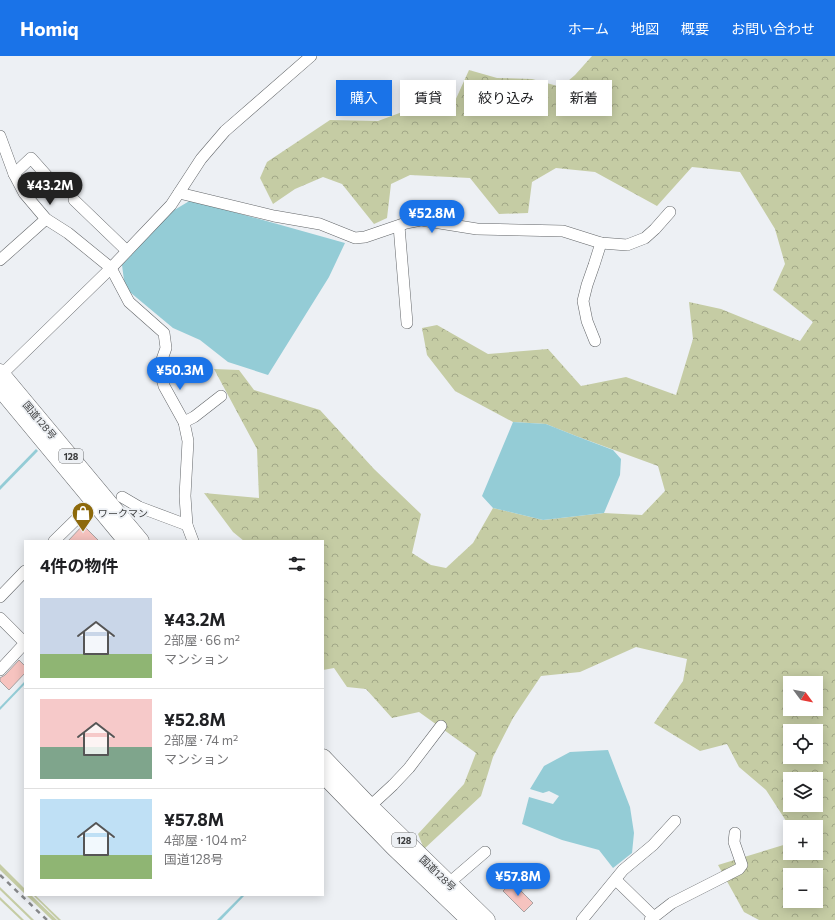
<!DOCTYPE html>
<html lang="ja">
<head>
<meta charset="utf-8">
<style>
	body { margin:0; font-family:Commissioner,"Noto Sans JP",sans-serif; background:#f6f6f6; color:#202124; height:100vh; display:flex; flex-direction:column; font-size:15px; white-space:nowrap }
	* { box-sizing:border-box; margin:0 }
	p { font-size:13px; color:#757577 }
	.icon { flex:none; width:22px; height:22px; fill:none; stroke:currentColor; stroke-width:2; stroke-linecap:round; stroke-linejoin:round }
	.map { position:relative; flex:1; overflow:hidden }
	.panel { position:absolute; left:24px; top:484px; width:300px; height:356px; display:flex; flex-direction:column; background:#fff; border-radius:0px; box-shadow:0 2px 10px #0003 }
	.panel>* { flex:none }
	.banner { position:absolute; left:336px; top:24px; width:380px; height:36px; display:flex; gap:8px }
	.needle { width:26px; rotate:122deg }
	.tools { position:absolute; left:783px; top:620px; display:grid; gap:8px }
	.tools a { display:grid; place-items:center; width:40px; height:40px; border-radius:0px; background:#fff; box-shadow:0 2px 10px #0003; font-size:20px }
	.price { position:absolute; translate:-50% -34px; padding:0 9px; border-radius:14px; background:#1a73e8; color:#fff; font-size:13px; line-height:26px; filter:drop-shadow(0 1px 2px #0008) }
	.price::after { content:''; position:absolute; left:50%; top:24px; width:12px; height:9px; margin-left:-6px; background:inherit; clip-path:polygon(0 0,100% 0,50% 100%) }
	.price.on { background:#222; color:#fff }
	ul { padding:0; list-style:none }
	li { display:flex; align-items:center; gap:12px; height:100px; padding:0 16px }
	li+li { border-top:1px solid #e0e0e0 }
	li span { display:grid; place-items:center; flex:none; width:112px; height:80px; border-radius:0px; color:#555 }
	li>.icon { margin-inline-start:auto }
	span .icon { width:48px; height:48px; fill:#fffc; stroke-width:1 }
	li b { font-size:17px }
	h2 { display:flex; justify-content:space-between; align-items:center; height:48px; padding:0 16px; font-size:17px }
	.chip { padding:0 14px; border-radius:0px; background:#fff; box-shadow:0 2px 10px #0003; font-size:14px; line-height:36px }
	.chip.on { background:#1a73e8; color:#fff }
	header { display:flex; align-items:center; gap:24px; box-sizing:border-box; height:56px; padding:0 20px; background:#1a73e8; color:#fff }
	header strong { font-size:19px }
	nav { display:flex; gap:22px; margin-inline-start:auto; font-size:14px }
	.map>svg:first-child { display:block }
	.green { fill:#c5cca4 }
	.forest { fill:url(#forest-crowns); fill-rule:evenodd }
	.water { fill:#94ccd6 }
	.building { fill:#f6c3bf; stroke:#a8a2a2 }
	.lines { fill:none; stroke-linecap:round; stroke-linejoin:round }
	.minor-casing { stroke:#636669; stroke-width:12 }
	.highway-casing { stroke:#636669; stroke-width:17 }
	.minor { stroke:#fff; stroke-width:11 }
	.highway { stroke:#fff; stroke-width:16 }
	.rail { stroke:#858789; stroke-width:2.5; stroke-dasharray:5 5; stroke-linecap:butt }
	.labels { text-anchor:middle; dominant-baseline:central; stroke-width:3.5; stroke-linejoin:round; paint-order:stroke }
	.shield { fill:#edf0f4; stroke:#707274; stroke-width:1 }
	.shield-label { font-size:9px; font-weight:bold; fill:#3b3c3d }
	.street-label { font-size:10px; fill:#3b3c3d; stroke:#edf0f4 }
	.poi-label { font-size:10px; fill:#3b3c3d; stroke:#edf0f4; text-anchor:start }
</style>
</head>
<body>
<header>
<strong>Homiq</strong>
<nav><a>ホーム</a><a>地図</a><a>概要</a><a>お問い合わせ</a></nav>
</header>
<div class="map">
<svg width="835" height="864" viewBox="0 0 835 864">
	<defs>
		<pattern id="forest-crowns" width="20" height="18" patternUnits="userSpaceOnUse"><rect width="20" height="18" fill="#c5cca4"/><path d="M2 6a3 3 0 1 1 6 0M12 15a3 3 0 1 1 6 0" fill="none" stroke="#a1a787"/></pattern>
	</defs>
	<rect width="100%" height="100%" fill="#edf0f4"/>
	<g class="green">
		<polygon points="0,808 25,833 25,838 0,814"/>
		<polygon points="0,831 34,864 31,864 0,834"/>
		<polygon points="26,839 31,839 57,864 52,864"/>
		<polygon points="33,839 35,839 61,864 58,864"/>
		<polygon points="0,841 24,864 21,864 0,844"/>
	</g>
	<path class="forest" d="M 592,0 L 835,0 L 835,864 L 759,864 L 744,856 L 718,809 L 790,787 L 790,797 L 816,797 L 816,771 L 790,771 L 766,734 L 739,711 L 727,688 L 700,695 L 654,667 L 683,625 L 687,603 L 636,591 L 580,616 L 541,620 L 513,662 L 493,701 L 481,740 L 424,793 L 418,778 L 464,728 L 476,697 L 419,656 L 392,662 L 366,633 L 347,631 L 334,612 L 323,614 L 323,485 L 244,485 L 233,476 L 204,437 L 259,442 L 257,393 L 214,313 L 239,314 L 254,334 L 320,354 L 374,413 L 421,458 L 412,497 L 431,509 L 446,512 L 473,487 L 493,452 L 543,464 L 604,457 L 642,459 L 665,435 L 658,410 L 576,380 L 546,368 L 513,366 L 455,335 L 427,299 L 422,272 L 437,269 L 488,298 L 548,293 L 581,330 L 626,321 L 676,339 L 693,283 L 689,246 L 721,253 L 800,285 L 813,266 L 773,234 L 785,208 L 775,173 L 740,116 L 692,111 L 657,150 L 595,116 L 556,112 L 532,126 L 528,157 L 499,158 L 470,122 L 410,119 L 391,128 L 387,162 L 374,168 L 342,128 L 323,121 L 295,133 L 273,148 L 260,122 L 267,106 L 330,64 L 378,65 L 413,52 L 450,56 L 469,14 L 497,22 L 532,23 L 561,31 L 575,19 ZM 790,627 L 816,627 L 816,653 L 790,653 ZM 790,675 L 816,675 L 816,701 L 790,701 ZM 790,723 L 816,723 L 816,749 L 790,749 ZM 790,819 L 816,819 L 816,845 L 790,845 Z"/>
	<g class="water">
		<polygon points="191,144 345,187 329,221 268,319 228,306 200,284 173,272 125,232 122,209 171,156"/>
		<polygon points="513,366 546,368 576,380 613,394 621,403 620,419 604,457 543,464 493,452 482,440"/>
		<polygon points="36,393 38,395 0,434 0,430"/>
		<polygon points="25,625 25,628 0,654 0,651"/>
		<polygon points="608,694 630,751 634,777 632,797 613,812 599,794 562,784 522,768 529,741 553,748 559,740 549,735 543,737 530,733 544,710 570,696"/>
		<polygon points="242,839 245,839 221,864 217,864"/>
	</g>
	<g class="building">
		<polygon points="83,469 99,485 68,485"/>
		<polygon points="19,604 25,610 25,617 9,634 0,625 0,622 5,619"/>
		<polygon points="512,826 533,847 524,856 503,835"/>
	</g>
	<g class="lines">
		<g class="minor-casing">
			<g id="minor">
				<polyline points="0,80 14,118 24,137 46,163 68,177 111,212 129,246 164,277 166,292 159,312 164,330 184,366 188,385 185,440 187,469 193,485"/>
				<polyline points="14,118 31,102 47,120"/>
				<polyline points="179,137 274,160 320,168 355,182 365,181 406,167 421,164 477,173 563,175 601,187 627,189 645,182 655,173 670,156"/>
				<polyline points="74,144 127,195"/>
				<polyline points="399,170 407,267"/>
				<polyline points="0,204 46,163"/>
				<polyline points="595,285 587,265 583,245 587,229 594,209 601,187"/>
				<polyline points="0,320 111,212 171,149 201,103 225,75 311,0"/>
				<polyline points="184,366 194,361 221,340"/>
				<polyline points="122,441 139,451 187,469"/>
				<polyline points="54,485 98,442"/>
				<polyline points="0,541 25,515"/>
				<polyline points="0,562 25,587 0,614"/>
				<polyline points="366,754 393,729 409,712 441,670"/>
				<polyline points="616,824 654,861"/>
				<polyline points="449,827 485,796"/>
				<polyline points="582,864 623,814 653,789 675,765"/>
				<polyline points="650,864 672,847 739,813 742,809 734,786 735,777"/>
			</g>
		</g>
		<g class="highway-casing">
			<g id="highway">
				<polyline points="0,316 141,485"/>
				<polyline points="0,333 126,485"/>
				<polyline points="323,701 370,750 487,864"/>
				<polyline points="323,719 393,791 469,864"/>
			</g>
		</g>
		<use href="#minor" class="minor"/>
		<use href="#highway" class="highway"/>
		<polyline class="rail" points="0,819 47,864"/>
	</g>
	<defs>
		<g id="shop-pin" transform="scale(1.15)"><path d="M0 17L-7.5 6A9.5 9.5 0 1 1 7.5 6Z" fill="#8d690b" stroke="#edf0f4"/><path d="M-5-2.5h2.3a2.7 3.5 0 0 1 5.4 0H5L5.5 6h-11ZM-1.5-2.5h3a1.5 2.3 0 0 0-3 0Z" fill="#fff"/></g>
	</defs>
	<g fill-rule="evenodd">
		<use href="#shop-pin" x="83" y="457"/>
	</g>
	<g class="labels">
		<g class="shield">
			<rect x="59" y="393" width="24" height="14" rx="3"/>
			<rect x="392" y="777" width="24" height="14" rx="3"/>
		</g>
		<g class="shield-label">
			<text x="71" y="400">128</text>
			<text x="404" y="784">128</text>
		</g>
		<g class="street-label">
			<text transform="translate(40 364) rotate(50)">国道128号</text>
			<text transform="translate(438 817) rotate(44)">国道128号</text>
		</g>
		<g class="poi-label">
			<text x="98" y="457">ワークマン</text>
		</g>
	</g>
</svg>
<div class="tools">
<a><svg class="needle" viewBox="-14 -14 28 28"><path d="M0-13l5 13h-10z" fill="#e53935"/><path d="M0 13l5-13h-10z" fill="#757577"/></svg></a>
<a><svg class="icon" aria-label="locate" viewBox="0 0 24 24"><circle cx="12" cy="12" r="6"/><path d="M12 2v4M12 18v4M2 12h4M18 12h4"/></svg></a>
<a><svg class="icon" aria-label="layers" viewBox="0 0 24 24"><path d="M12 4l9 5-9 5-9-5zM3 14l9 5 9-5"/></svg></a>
<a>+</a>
<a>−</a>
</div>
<b class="price on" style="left:50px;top:150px">¥43.2M</b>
<b class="price" style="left:432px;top:178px">¥52.8M</b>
<b class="price" style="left:180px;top:335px">¥50.3M</b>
<b class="price" style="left:518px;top:841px">¥57.8M</b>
<div class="banner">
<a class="chip on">購入</a>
<a class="chip">賃貸</a>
<a class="chip">絞り込み</a>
<a class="chip">新着</a>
</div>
<section class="panel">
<h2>4件の物件<svg class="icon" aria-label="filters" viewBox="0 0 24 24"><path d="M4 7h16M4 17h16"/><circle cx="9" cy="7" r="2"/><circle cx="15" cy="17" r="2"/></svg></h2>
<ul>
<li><span style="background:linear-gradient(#c9d6e8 70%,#8fb573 0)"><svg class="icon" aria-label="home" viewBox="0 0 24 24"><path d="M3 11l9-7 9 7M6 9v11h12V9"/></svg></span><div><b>¥43.2M</b><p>2部屋 · 66 m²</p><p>マンション</p></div></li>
<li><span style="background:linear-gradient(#f6c9c9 60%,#7fa58c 0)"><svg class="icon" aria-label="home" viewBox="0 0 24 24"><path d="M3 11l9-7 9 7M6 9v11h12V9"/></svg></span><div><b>¥52.8M</b><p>2部屋 · 74 m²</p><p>マンション</p></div></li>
<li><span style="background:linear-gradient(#bfe0f5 70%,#8fb573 0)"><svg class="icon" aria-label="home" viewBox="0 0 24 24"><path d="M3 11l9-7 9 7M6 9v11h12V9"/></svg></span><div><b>¥57.8M</b><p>4部屋 · 104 m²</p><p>国道128号</p></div></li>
</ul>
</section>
</div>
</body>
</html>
